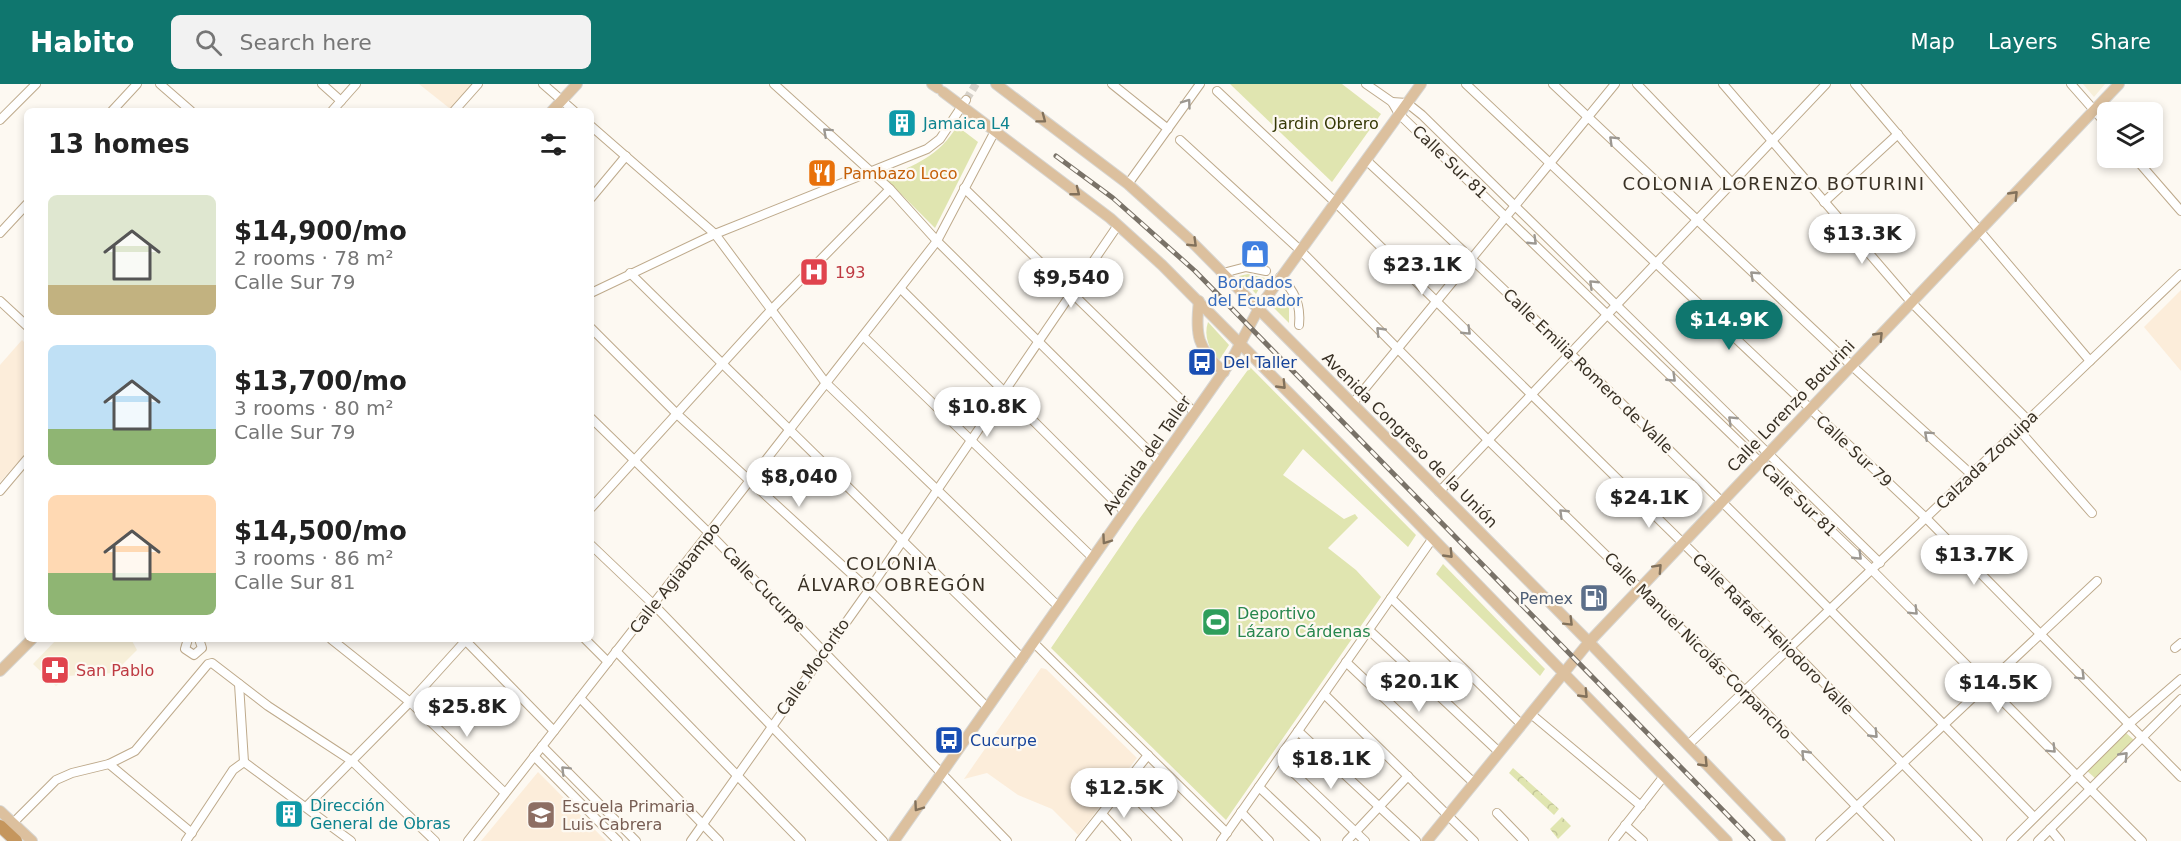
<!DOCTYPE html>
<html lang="en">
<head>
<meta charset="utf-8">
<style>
	body { margin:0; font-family:"DejaVu Sans",sans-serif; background:#f2f2f2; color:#222; height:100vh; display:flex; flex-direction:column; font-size:22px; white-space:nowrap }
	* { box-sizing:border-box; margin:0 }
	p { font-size:20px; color:#767676 }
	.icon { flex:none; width:33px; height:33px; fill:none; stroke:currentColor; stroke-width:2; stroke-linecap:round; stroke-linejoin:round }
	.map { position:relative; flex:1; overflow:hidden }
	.drawer { position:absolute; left:24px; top:24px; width:570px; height:534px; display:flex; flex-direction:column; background:#fff; border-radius:9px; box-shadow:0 3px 9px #0003 }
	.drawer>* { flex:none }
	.buttons { position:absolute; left:2097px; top:18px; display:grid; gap:12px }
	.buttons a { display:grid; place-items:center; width:66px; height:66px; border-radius:9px; background:#fff; box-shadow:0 3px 9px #0003; font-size:30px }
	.price { position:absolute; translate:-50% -51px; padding:0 14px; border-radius:21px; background:#fff; color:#222; font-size:20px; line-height:39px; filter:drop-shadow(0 2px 3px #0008) }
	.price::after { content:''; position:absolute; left:50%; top:36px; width:18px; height:14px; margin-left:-9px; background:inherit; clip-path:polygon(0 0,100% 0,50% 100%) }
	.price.current { background:#0f766e; color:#fff }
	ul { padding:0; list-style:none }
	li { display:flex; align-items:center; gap:18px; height:150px; padding:0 24px }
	li span { display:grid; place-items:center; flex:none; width:168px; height:120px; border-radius:9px; color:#555 }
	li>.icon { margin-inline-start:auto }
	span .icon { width:72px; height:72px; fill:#fffc; stroke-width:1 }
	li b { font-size:26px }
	h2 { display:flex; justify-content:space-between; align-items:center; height:72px; padding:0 24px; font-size:26px }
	header { display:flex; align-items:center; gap:36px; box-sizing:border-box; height:84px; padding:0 30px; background:#0f766e; color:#fff }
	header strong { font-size:28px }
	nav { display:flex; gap:33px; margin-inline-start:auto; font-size:21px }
	.search { width:420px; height:54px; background:#f2f2f2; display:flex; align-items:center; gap:15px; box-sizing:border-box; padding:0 21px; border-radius:9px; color:#767676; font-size:22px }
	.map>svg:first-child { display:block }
	.commercial { fill:#f7efd9 }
	.education { fill:#fcedda }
	.green { fill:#e0e5b0 }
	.forest { fill:url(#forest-crowns) }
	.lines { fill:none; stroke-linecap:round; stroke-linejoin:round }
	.minor-tunnel { stroke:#d6d1c9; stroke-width:8; stroke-dasharray:8 4; stroke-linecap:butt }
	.minor-casing { stroke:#beaa8c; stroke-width:10 }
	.major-casing { stroke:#d7d6d3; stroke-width:12 }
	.highway-casing { stroke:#d7d6d3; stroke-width:14 }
	.minor { stroke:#fff; stroke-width:8 }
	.major { stroke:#dcc09e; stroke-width:10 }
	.highway { stroke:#c5965d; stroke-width:12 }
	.rail-casing { stroke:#797268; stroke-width:5 }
	.rail { stroke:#fdf9f2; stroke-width:3; stroke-dasharray:9; stroke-linecap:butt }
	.oneway { stroke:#9c9892 }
	.oneway2 { stroke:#82715b }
	.labels { text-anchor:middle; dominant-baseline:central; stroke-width:4.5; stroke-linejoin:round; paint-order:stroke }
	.culture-label { font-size:16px; fill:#0d838f; stroke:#fdf9f2; text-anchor:start }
	.park-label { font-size:16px; fill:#363906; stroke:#fdf9f2 }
	.street-label { font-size:16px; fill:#393125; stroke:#fdf9f2 }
	.food-label { font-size:16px; fill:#c56008; stroke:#fdf9f2; text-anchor:start }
	.health-label { font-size:16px; fill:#be3a42; stroke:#fdf9f2; text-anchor:start }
	.shop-label { font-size:16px; fill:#366cbe; stroke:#fdf9f2 }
	.transit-label { font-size:16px; fill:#164399; stroke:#fdf9f2; text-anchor:start }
	.service-label { font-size:16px; fill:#4e5e75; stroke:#fdf9f2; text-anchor:end }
	.leisure-label { font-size:16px; fill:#27864d; stroke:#fdf9f2; text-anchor:start }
	.education-label { font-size:16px; fill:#785e54; stroke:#fdf9f2; text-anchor:start }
	.neighbourhood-label { font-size:18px; letter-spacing:1.5px; fill:#393125; stroke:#fdf9f2 }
</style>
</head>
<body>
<header>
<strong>Habito</strong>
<div class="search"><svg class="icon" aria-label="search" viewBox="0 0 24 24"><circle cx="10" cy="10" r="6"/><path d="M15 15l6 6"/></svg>Search here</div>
<nav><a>Map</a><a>Layers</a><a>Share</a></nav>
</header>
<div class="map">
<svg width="2181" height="757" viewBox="0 0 2181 757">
	<defs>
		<pattern id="forest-crowns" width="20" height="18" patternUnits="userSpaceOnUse" patternTransform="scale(1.5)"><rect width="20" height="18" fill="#e0e5b0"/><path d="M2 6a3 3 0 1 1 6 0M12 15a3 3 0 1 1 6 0" fill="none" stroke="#c1c597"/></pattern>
	</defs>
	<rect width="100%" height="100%" fill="#fdf9f2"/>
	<g class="commercial">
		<polygon points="2083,0 2105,0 2094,13"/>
		<polygon points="57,555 131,555 137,566 114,589 67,592 56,602 33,580"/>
	</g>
	<g class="education">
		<polygon points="419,0 477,0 453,27"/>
		<polygon points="2181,206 2181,287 2144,243"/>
		<polygon points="22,256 27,261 27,368 0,398 0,281"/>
		<polygon points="1041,584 1046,585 1137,674 1078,751 1052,725 1018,711 987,689 964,695"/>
		<polygon points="538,688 555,705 606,757 481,757"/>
	</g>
	<g class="green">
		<polygon points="1230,0 1342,0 1381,30 1332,98"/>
		<path d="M 957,42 L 978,58 L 935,144 L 884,93 C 915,82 940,71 957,42 Z"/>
		<polygon points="1248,190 1265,194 1256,210 1239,192"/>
		<polygon points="1283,208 1289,219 1289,239 1273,223"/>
		<path d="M 1208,238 L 1229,261 L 1218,278 C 1210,266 1203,252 1208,238 Z"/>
		<polygon points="1250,283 1416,451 1408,463 1303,365 1283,391 1344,435 1355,430 1358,434 1328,464 1356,486 1381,513 1226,736 1051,564 1137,438"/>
		<polygon points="1443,480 1545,585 1540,592 1436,490"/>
		<polygon points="2125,648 2135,657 2096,695 2086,686"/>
	</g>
	<g class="forest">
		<polygon points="1513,684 1559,725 1554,731 1509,689"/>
		<polygon points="1562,733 1571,742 1558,755 1550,745"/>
	</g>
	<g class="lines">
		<polyline class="minor-tunnel" points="966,16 976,0"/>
		<g class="minor-casing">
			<g id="minor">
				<polyline points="160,0 191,27"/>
				<polyline points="322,0 341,17"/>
				<polyline points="543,0 574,27"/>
				<polyline points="774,0 890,105 937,157 1160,378"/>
				<polyline points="1112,0 1168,45"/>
				<polyline points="1366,0 1392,18 1399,30 1872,486 2142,757"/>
				<polyline points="1466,0 1926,434 2181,693"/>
				<polyline points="1553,0 1851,281 1972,391"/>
				<polyline points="1637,0 1732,99"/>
				<polyline points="1723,0 1911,218 2028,336"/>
				<polyline points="1855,0 2090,277"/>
				<polyline points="2071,0 2108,42"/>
				<polyline points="1217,7 1335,118 1790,564 1978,757"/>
				<polyline points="1392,18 1407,19 1422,31 1880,479"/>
				<polyline points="112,27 137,0"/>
				<polyline points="332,27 356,0"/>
				<polyline points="454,27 478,0"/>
				<polyline points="0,36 36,0"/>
				<polyline points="591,42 715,150 825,298 1059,523"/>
				<polyline points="1180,56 1300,166 1488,356 1745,607 1890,757"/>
				<polyline points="2135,74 2181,127"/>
				<path d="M 1366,76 C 1595,288 1816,509 2034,733"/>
				<polyline points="1128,100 1200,0"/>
				<polyline points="964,104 1195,329"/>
				<polyline points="591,114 626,72"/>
				<polyline points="1824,118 1898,50"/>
				<polyline points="0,149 27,120"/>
				<polyline points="630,189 1023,575"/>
				<polyline points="1223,189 1246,183 1266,187"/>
				<path d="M 1280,193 C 1295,207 1301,221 1299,241"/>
				<polyline points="901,205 1125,428"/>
				<polyline points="591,209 715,150 927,65 940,55 966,16"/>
				<polyline points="0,217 27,242"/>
				<polyline points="591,244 678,331 869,506 988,624"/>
				<polyline points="863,252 1093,474"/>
				<polyline points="1353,319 1615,0"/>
				<polyline points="591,334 710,450 1007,757"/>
				<polyline points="2019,346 2092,429"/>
				<polyline points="0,407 27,375"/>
				<polyline points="1439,408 1826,0"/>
				<polyline points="591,424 772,225 890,105"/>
				<polyline points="591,461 653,520 883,757"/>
				<polyline points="1391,514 1521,640"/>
				<polyline points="1369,546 1499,668"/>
				<polyline points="188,555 185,565 194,571 202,564 199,555"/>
				<polyline points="331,555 410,618 505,709"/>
				<polyline points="464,555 554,647"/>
				<polyline points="585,555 608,578"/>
				<polyline points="1034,559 1227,749"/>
				<polyline points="2175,564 2181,559"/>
				<polyline points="616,567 801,757"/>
				<polyline points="1346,578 1474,699"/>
				<polyline points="1324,610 1474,757"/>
				<polyline points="580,614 719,757"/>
				<polyline points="1531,630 1641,722"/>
				<polyline points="1298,647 1416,757"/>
				<polyline points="1688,661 2181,190"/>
				<polyline points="542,662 636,757"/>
				<polyline points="534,672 618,757"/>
				<polyline points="1279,675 1365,757"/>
				<polyline points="244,678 351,757"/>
				<polyline points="109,680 192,749"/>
				<polyline points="1124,702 1178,757"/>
				<polyline points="1259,703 1316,757"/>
				<polyline points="307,722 410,618 467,555"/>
				<polyline points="1241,728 1269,757"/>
				<polyline points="1497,729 1524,757"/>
				<polyline points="1102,730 1127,757"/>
				<polyline points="13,739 56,696 72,689 109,680 135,667 208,580 212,579 268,622 352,677 435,757"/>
				<polyline points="1625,741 1643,757"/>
				<polyline points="2050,745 2060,757"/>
				<polyline points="186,757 233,686 244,678 239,600"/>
				<polyline points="468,757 937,157 995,47"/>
				<polyline points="691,757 869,506 1118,141"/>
				<polyline points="1080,757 1148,671"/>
				<polyline points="1221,757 1433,454"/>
				<polyline points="1347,757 1408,692"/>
				<polyline points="1613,757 1664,692"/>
				<polyline points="1820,757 2097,497"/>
				<polyline points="2011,757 2129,640 2181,595"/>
				<polyline points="2038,757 2181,615"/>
			</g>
		</g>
		<g class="major-casing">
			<g id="major">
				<polyline points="932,0 938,4"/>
				<polyline points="996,0 1128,100 1188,154 1589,558 1780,757"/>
				<polyline points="943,8 1110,134 1162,181 1410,431 1727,757"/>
				<polyline points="552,27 577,0"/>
				<path d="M 1199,217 C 1195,250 1197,265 1224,288"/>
				<polyline points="0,587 32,555"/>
				<polyline points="0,727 32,757"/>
				<polyline points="894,757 1231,277 1259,224 1421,0"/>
				<polyline points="1427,757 1589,558 2119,0"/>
			</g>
		</g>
		<g class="highway-casing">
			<polyline id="highway" points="0,742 16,757"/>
		</g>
		<use href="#minor" class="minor"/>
		<use href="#major" class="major"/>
		<use href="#highway" class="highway"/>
		<g class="rail-casing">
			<polyline id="rail" points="1056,72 1113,114 1195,187 1753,757"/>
		</g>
		<use href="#rail" class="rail"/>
	</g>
	<defs><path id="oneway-chevron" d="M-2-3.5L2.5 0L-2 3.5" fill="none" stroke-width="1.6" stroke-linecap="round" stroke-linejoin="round" transform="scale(1.5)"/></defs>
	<g class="oneway">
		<use href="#oneway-chevron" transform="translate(1187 19) rotate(-54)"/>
		<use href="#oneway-chevron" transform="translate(827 48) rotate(-138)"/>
		<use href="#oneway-chevron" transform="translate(1613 56) rotate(-136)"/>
		<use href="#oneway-chevron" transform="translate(1533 157) rotate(44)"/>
		<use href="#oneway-chevron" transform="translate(1754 191) rotate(-137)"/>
		<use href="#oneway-chevron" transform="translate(1593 200) rotate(-136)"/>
		<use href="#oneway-chevron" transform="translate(1380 247) rotate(-134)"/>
		<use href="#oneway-chevron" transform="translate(1467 247) rotate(44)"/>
		<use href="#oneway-chevron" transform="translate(1672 294) rotate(44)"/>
		<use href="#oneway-chevron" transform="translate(1732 336) rotate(-136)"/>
		<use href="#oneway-chevron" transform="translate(1928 351) rotate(-138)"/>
		<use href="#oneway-chevron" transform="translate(1563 429) rotate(-136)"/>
		<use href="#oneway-chevron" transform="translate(1858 472) rotate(44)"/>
		<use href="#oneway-chevron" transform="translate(1914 527) rotate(45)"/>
		<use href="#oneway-chevron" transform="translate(2081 592) rotate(45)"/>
		<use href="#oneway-chevron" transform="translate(1874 650) rotate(46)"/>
		<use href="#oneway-chevron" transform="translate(2052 665) rotate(45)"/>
		<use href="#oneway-chevron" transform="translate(1805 670) rotate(-134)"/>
		<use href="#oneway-chevron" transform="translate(2124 672) rotate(-46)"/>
		<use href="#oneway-chevron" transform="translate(565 686) rotate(-135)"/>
	</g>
	<g class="oneway2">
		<use href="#oneway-chevron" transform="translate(1042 35) rotate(37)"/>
		<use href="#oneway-chevron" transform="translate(1076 108) rotate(38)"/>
		<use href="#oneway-chevron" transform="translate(2014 111) rotate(-46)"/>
		<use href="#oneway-chevron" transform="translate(1193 159) rotate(44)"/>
		<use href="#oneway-chevron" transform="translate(1879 252) rotate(-46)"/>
		<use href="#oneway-chevron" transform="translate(1282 301) rotate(46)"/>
		<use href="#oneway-chevron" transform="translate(1106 456) rotate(125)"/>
		<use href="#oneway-chevron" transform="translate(1449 470) rotate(46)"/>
		<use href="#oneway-chevron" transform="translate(1658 484) rotate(-47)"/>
		<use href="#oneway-chevron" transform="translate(1569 538) rotate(45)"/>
		<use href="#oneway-chevron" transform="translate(1584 610) rotate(46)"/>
		<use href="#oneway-chevron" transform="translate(1704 679) rotate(46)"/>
		<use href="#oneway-chevron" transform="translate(918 723) rotate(125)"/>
	</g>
	<defs>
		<g id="building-square" transform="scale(1.5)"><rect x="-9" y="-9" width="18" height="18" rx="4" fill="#0f9aa8" stroke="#fdf9f2"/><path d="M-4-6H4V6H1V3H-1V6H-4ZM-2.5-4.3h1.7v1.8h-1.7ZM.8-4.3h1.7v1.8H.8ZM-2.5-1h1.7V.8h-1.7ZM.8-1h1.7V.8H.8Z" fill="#fff"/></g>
		<g id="restaurant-square" transform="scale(1.5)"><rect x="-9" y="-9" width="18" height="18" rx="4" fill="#e8710a" stroke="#fdf9f2"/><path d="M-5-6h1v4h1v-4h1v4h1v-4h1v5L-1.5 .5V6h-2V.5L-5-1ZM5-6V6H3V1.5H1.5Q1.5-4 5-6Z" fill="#fff"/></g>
		<g id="shop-square" transform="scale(1.5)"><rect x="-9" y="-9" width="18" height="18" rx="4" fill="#3f7fe0" stroke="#fdf9f2"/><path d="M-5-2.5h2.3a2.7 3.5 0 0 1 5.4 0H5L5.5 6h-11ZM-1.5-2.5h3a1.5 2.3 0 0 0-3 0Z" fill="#fff"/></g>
		<g id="hospital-square" transform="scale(1.5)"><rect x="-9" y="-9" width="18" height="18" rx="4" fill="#e0444e" stroke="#fdf9f2"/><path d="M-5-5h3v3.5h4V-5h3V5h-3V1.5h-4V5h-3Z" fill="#fff"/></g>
		<g id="bus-square" transform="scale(1.5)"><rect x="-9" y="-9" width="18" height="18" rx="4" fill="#1a4fb4" stroke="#fdf9f2"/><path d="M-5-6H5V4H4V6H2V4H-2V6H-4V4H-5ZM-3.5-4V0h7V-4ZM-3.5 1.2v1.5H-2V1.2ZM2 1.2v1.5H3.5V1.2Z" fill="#fff"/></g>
		<g id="fuel-square" transform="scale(1.5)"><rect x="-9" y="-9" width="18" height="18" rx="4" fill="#5c6f8a" stroke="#fdf9f2"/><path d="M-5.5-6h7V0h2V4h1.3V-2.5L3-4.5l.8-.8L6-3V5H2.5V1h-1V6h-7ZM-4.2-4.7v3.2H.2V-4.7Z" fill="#fff"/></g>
		<g id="stadium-square" transform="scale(1.5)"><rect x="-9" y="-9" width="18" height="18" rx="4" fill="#2e9e5b" stroke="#fdf9f2"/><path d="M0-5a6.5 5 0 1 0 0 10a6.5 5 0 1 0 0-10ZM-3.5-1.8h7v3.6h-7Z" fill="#fff"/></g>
		<g id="pharmacy-square" transform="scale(1.5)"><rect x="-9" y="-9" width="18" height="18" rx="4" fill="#e0444e" stroke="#fdf9f2"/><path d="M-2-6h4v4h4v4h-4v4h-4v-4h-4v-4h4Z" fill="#fff"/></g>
		<g id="school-square" transform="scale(1.5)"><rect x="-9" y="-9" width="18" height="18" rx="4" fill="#8d6e63" stroke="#fdf9f2"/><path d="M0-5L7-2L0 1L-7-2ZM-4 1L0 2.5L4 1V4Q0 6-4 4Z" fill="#fff"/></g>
	</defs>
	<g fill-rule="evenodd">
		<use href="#building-square" x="902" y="39"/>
		<use href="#restaurant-square" x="822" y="89"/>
		<use href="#shop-square" x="1255" y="170"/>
		<use href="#hospital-square" x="814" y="188"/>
		<use href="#bus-square" x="1202" y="278"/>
		<use href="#fuel-square" x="1594" y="514"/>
		<use href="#stadium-square" x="1216" y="538"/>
		<use href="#pharmacy-square" x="55" y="586"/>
		<use href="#bus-square" x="949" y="656"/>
		<use href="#building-square" x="289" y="730"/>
		<use href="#school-square" x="541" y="731"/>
	</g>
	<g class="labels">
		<g class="culture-label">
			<text x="923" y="39">Jamaica L4</text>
			<text x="310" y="721">Dirección<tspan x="310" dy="18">General de Obras</tspan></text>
		</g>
		<g class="park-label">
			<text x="1326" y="39">Jardin Obrero</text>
		</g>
		<g class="street-label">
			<text transform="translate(1450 78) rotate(44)">Calle Sur 81</text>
			<text transform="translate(1588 287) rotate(44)">Calle Emilia Romero de Valle</text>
			<text transform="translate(1791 322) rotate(-46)">Calle Lorenzo Boturini</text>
			<text transform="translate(1410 356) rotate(45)">Avenida Congreso de la Unión</text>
			<text transform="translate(1854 367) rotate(43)">Calle Sur 79</text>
			<text transform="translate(1147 371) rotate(-55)">Avenida del Taller</text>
			<text transform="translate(1987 376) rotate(-44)">Calzada Zoquipa</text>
			<text transform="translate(1799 416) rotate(44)">Calle Sur 81</text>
			<text transform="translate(675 494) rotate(-52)">Calle Agiabampo</text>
			<text transform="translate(764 505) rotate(46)">Calle Cucurpe</text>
			<text transform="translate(1773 550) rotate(45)">Calle Rafaél Heliodoro Valle</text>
			<text transform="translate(1698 562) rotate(45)">Calle Manuel Nicolás Corpancho</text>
			<text transform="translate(813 583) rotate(-55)">Calle Mocorito</text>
		</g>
		<g class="food-label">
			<text x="843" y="89">Pambazo Loco</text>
		</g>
		<g class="health-label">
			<text x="835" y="188">193</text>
			<text x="76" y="586">San Pablo</text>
		</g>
		<g class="shop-label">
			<text x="1255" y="198">Bordados<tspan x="1255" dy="18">del Ecuador</tspan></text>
		</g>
		<g class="transit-label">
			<text x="1223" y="278">Del Taller</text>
			<text x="970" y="656">Cucurpe</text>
		</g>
		<g class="service-label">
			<text x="1573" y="514">Pemex</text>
		</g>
		<g class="leisure-label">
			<text x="1237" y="529">Deportivo<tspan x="1237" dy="18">Lázaro Cárdenas</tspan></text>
		</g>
		<g class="education-label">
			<text x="562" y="722">Escuela Primaria<tspan x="562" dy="18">Luis Cabrera</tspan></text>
		</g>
		<g class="neighbourhood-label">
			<text x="1774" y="99">COLONIA LORENZO BOTURINI</text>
			<text x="892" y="479">COLONIA<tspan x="892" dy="21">ÁLVARO OBREGÓN</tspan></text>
		</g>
	</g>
</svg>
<div class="buttons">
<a><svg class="icon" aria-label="layers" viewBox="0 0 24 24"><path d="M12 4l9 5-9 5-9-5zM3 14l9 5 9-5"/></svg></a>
</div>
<b class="price" style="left:1862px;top:181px">$13.3K</b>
<b class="price" style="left:1422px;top:212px">$23.1K</b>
<b class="price" style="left:1071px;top:225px">$9,540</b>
<b class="price current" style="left:1729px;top:267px">$14.9K</b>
<b class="price" style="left:987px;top:354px">$10.8K</b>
<b class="price" style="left:799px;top:424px">$8,040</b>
<b class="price" style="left:1649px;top:445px">$24.1K</b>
<b class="price" style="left:1974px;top:502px">$13.7K</b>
<b class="price" style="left:1419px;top:629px">$20.1K</b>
<b class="price" style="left:1998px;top:630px">$14.5K</b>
<b class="price" style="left:467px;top:654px">$25.8K</b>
<b class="price" style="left:1331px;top:706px">$18.1K</b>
<b class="price" style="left:1124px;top:735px">$12.5K</b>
<section class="drawer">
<h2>13 homes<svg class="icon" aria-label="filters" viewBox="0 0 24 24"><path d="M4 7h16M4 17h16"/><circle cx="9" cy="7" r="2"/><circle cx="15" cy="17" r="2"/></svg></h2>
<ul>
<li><span style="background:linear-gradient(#dfe7d0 75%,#c2b280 0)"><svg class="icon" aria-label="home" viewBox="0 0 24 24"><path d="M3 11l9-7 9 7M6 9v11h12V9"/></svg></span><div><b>$14,900/mo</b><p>2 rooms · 78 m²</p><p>Calle Sur 79</p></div></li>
<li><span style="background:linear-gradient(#bfe0f5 70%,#8fb573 0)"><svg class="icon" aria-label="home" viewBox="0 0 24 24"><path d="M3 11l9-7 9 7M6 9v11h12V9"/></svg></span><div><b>$13,700/mo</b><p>3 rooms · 80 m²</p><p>Calle Sur 79</p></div></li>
<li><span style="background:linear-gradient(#ffd9b3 65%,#8fb573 0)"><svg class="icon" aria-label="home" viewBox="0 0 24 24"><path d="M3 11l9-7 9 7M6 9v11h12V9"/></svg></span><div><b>$14,500/mo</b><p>3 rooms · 86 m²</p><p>Calle Sur 81</p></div></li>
</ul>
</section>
</div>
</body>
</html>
